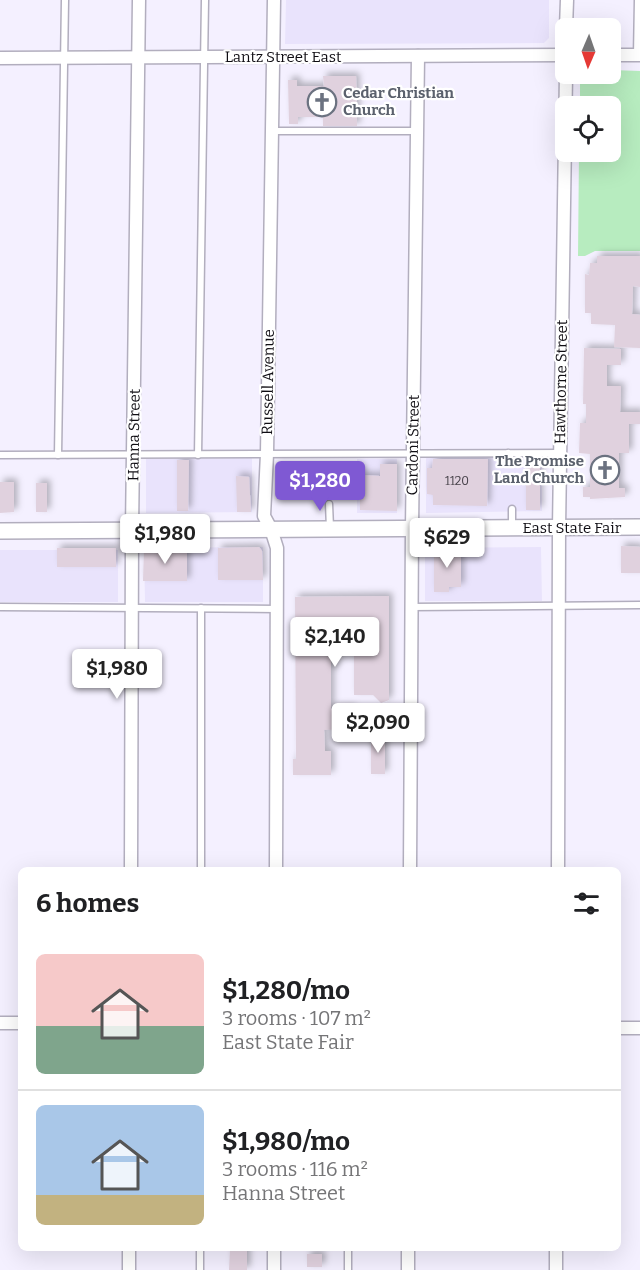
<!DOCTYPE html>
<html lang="en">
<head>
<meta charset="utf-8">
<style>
	body { margin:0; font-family:Bitter,serif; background:#f2f2f2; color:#202124; height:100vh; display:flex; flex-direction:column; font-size:22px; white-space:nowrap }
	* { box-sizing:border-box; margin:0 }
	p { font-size:20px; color:#757577 }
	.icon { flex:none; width:33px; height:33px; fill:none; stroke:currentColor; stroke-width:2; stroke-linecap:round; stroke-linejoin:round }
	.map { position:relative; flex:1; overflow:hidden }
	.side { position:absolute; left:18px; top:867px; width:603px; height:384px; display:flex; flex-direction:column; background:#fff; border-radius:9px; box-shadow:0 6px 24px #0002 }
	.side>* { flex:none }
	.needle { width:39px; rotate:182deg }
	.buttons { position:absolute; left:555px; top:18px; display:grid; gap:12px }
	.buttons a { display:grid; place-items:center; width:66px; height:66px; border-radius:9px; background:#fff; box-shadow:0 6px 24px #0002; font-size:30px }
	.price { position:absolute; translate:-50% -51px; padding:0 14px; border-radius:6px; background:#fff; color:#222; font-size:20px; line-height:39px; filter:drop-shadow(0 2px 3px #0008) }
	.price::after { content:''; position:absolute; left:50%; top:36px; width:18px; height:14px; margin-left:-9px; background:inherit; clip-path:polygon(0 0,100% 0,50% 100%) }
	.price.current { background:#7f59d3; color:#fff }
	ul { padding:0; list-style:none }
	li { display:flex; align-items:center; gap:18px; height:150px; padding:0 18px }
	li+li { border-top:2px solid #e0e0e0 }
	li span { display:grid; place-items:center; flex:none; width:168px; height:120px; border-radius:9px; color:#555 }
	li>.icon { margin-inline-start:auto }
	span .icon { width:72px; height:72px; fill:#fffc; stroke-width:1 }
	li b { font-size:26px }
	h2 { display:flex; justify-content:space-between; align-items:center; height:72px; padding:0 18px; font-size:26px }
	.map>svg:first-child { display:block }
	.built { fill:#e9e3fc }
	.green { fill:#b7ecbf }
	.building { fill:#e0d1de; filter:url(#shadow) }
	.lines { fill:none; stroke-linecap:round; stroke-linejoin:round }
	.service-casing { stroke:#b2aebe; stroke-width:9 }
	.minor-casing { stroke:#b2aebe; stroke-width:15 }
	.tertiary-casing { stroke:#b2aebe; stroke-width:18 }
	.service { stroke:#fff; stroke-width:6 }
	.minor { stroke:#fff; stroke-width:12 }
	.tertiary { stroke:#fff; stroke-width:15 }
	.labels { text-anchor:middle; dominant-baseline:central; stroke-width:4.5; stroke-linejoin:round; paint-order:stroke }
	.number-label { font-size:12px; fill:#433e46 }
	.street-label { font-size:15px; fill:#0f0d13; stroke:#fff }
	.worship-label { font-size:15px; font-weight:bold; fill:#5b616d; stroke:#fff; text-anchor:start }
</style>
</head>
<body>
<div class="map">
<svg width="640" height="1270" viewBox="0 0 640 1270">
	<defs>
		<filter id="shadow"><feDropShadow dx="3.5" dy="-3.5" stdDeviation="3" flood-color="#0004"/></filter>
	</defs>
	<rect width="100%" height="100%" fill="#f4f0ff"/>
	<g class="built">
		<polygon points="286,0 549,0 549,38 544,43 285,44"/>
		<polygon points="426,457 542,457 542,511 426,513"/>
		<polygon points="252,458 252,512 146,513 146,459"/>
		<rect x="357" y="459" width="40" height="54"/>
		<polygon points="263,547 263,602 145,602 144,548"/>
		<polygon points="541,547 542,601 425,601 425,548"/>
		<rect x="0" y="550" width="118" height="52"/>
	</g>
	<polygon class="green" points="611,70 640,71 640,251 595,251 585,256 578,256 579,152 610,152 610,106 580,106 580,74 610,74"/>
	<g class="building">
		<polygon points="323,76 356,76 357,126 323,126 323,117 298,117 298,124 289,124 288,80 297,80 297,86 324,86"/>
		<polygon points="597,256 640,256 640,287 633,286 632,314 640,315 640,348 614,347 615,325 591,324 591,313 585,313 585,274 589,275 590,263 597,263"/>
		<polygon points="584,348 621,349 621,365 607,365 607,386 621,386 620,412 640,412 640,424 629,424 629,453 619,453 619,488 625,488 625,497 590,499 590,497 583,497 583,487 590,487 590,454 579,453 580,423 586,423 586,404 583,404"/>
		<polygon points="433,459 488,459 487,506 433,505 433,495 427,494 427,468 432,468"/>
		<polygon points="177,460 189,460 188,511 177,511"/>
		<polygon points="380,464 397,464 397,511 360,510 360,475 380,476"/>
		<rect x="526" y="466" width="14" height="44"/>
		<polygon points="236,476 249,477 251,512 237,512"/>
		<polygon points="0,482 14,482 14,512 0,513"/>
		<rect x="36" y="483" width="11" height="29"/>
		<polygon points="621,546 640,547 640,573 621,573"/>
		<polygon points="259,547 262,551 263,580 218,580 218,548"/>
		<rect x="57" y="548" width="59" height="19"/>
		<polygon points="144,548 187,548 187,581 143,581"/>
		<polygon points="434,548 461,548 461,587 449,587 449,592 434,592"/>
		<polygon points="389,596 389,700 381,703 373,695 354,695 354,640 331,640 331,709 352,708 353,729 324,730 325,751 331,751 331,775 293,775 293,759 296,759 295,597"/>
		<rect x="371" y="734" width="14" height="40"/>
		<polygon points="230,1248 247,1248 247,1270 229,1270"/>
		<rect x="307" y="1254" width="15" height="13"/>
	</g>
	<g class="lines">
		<g class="service-casing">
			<g id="service">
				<polyline points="637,55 638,0"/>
				<polyline points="272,131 417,131"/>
				<polyline points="508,453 513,463"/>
				<polyline points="0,455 560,453"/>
				<polyline points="58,455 65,0"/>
				<polyline points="198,455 205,0"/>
				<polyline points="329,504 330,528"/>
				<polyline points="512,527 512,509"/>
				<polyline points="0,607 277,609"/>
				<polyline points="411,607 640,605"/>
				<polyline points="201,608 201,870"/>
				<polyline points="200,1270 200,1248"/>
				<polyline points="348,1270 348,1248"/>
			</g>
		</g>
		<g class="minor-casing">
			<g id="minor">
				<polyline points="274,0 267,454 264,516 271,529 277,548 276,870"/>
				<polyline points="566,28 567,0"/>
				<polyline points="610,55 640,55"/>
				<polyline points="0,58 566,55"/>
				<polyline points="131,870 132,529 139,0"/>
				<polyline points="410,870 412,528 418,56"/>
				<polyline points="558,870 559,528 566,74"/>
				<polyline points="0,1023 21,1023"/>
				<polyline points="618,1028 640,1028"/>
				<polyline points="129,1270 129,1248"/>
				<polyline points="274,1270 274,1248"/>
				<polyline points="408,1270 408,1248"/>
				<polyline points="556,1270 556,1248"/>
			</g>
		</g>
		<g class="tertiary-casing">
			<polyline id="tertiary" points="0,531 640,527"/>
		</g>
		<use href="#service" class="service"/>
		<use href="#minor" class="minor"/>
		<use href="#tertiary" class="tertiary"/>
	</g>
	<defs>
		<g id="church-ring" transform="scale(1.5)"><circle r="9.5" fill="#fff" stroke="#6b7280" stroke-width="1.5"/><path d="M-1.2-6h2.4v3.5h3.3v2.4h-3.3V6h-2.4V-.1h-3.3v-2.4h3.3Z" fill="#6b7280"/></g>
	</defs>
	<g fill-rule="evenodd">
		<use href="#church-ring" x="322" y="102"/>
		<use href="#church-ring" x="605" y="470"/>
	</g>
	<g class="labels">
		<g class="number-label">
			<text x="457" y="481">1120</text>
		</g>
		<g class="street-label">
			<text x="283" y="57">Lantz Street East</text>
			<text transform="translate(268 382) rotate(-89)">Russell Avenue</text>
			<text transform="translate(561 382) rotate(-89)">Hawthorne Street</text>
			<text transform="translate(134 435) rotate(-89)">Hanna Street</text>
			<text transform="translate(413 445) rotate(-89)">Cardoni Street</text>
			<text x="572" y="528">East State Fair</text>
		</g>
		<g class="worship-label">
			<text x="343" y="93">Cedar Christian<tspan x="343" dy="17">Church</tspan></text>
			<text x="584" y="461" text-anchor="end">The Promise<tspan x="584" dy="17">Land Church</tspan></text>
		</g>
	</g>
</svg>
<div class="buttons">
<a><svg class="needle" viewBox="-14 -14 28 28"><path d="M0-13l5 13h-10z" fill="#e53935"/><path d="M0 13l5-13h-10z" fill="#757577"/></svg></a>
<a><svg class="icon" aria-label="locate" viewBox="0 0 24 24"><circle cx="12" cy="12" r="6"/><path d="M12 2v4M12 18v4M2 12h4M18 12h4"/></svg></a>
</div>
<b class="price current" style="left:320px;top:512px">$1,280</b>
<b class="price" style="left:165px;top:565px">$1,980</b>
<b class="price" style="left:447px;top:569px">$629</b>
<b class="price" style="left:335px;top:668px">$2,140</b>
<b class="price" style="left:117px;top:700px">$1,980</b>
<b class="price" style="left:378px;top:754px">$2,090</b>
<section class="side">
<h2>6 homes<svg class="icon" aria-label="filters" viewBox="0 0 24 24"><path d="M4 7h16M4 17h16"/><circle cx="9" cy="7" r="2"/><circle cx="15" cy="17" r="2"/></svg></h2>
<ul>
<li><span style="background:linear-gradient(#f6c9c9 60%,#7fa58c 0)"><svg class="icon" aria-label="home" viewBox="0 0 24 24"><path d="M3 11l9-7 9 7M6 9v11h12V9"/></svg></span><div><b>$1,280/mo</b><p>3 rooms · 107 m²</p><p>East State Fair</p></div></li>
<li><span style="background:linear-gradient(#a9c7e8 75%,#c2b280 0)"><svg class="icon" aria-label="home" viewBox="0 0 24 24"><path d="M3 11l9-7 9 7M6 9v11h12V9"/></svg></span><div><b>$1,980/mo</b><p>3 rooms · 116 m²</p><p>Hanna Street</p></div></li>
</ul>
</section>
</div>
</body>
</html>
